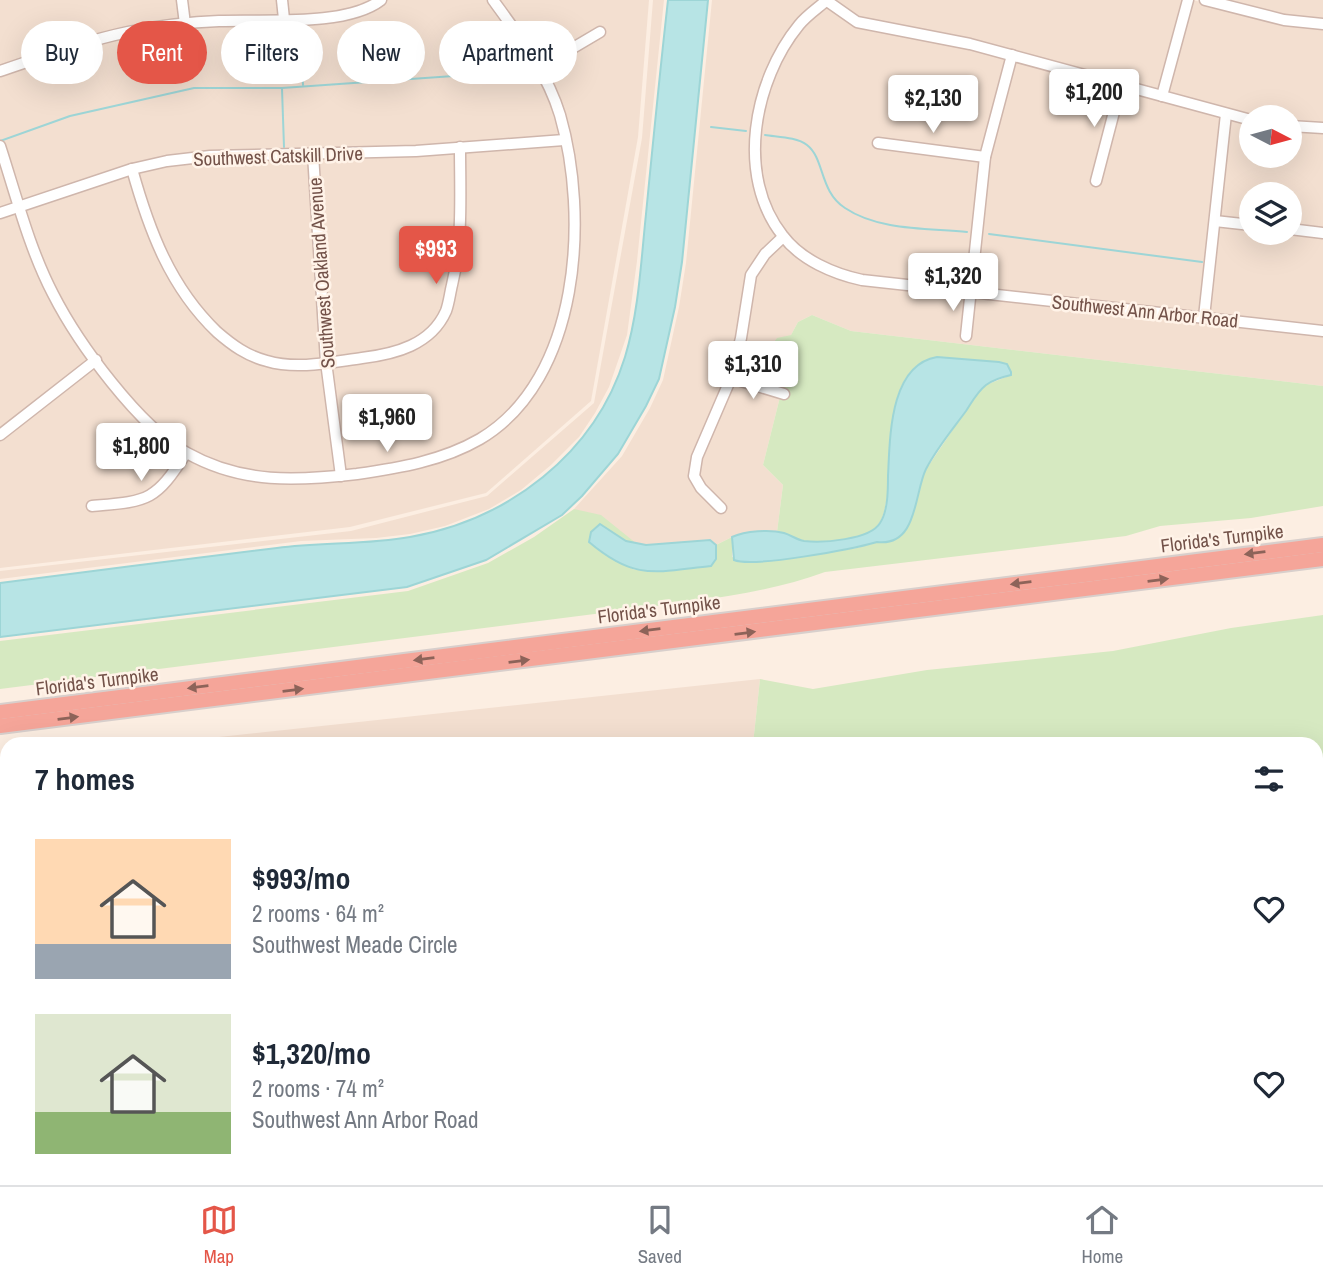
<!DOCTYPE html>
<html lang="en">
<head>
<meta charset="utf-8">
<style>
	body { margin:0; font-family:"Archivo Narrow",sans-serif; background:#f6f6f7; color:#1f2937; height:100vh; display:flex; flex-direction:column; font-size:26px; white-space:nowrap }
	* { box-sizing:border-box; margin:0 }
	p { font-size:23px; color:#747a83 }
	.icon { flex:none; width:38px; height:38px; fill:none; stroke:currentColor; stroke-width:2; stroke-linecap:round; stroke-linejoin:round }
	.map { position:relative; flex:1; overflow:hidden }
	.sheet { position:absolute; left:0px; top:737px; width:1323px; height:450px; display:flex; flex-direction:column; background:#fff; border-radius:21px 21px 0 0; box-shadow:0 7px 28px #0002 }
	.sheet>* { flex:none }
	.top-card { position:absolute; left:21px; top:21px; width:700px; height:63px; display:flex; gap:14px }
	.needle { width:46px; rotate:96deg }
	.controls { position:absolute; left:1239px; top:105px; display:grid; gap:14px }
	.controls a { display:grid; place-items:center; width:63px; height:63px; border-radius:50%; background:#fff; box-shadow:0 7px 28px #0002; font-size:35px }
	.price { position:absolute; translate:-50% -60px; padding:0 16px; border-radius:7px; background:#fff; color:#222; font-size:23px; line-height:46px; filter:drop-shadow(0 2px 4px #0008) }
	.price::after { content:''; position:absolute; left:50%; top:42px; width:21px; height:16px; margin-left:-10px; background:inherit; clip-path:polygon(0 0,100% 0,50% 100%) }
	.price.current { background:#e45648; color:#fff }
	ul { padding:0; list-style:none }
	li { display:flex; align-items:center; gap:21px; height:175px; padding:0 35px }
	li span { display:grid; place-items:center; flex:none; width:196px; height:140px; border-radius:0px; color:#555 }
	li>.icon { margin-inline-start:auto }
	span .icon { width:84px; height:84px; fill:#fffc; stroke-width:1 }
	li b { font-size:30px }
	h2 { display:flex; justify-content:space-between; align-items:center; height:84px; padding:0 35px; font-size:30px }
	.chip { padding:0 24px; border-radius:32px; background:#fff; box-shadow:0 7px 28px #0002; font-size:24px; line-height:63px }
	.chip.current { background:#e45648; color:#fff }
	.tabs { display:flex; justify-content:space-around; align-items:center; height:98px; border-top:2px solid #e0e1e3; background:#fff; font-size:19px; color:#747a83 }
	.tabs a { display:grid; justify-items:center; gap:4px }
	.tabs .current { color:#e45648 }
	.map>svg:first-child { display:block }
	.residential { fill:#f3dfd0 }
	.green { fill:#d6e9c1 }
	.water { fill:#b7e4e5; stroke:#9dd5d6; stroke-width:2 }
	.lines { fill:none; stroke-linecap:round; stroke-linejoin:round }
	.stream { stroke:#9dd5d6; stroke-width:2 }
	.minor-casing { stroke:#cfb6ac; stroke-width:13 }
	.highway-casing { stroke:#d8cfcc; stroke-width:18 }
	.minor { stroke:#fff; stroke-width:10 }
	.highway { stroke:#f5a599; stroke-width:14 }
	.oneway { fill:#8d6359 }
	.labels { text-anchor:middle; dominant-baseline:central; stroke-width:5; stroke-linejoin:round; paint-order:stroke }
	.street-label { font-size:19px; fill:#735249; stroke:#fff3e8 }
</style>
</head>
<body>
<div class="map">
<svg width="1323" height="1185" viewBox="0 0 1323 1185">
	<rect width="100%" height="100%" fill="#fceee2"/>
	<g class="residential">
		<polygon points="0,0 649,0 638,137 591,401 486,493 350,527 0,568"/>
		<polygon points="653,0 664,0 637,261 627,335 609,387 595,413 579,437 551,465 521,490 489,509 445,526 410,534 376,538 301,541 0,579 0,571 351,531 487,496 594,403 642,138"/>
		<polygon points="712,0 822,0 767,71 753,178 778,236 747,274 737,337 727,377 693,455 698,490 722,513 727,508 704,485 698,475 701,458 734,382 780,397 763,465 783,485 777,532 738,534 716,545 710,540 646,545 637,544 574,509 622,456 650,408 663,380 679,307 686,263"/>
		<polygon points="833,0 1184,0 1159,92 859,19"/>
		<polygon points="1193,0 1248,15 1323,27 1323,125 1290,123 1290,117 1257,117 1166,94"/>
		<polygon points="1219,0 1323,0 1323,20 1285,16"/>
		<polygon points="827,5 855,25 943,41 1007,58 982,153 874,139 874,146 980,160 967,289 849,274 819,260 786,235 771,207 761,177 759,137 765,102 774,74 801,27"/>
		<polygon points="1015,60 1116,87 1091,184 1099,185 1124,89 1222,117 1200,313 975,290 989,158"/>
		<polygon points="1229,119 1251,123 1251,156 1290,156 1290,130 1323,132 1323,229 1290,226 1290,194 1251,194 1251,221 1219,218"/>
		<polygon points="1218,225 1251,229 1251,233 1288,233 1323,237 1323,327 1208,313"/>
		<polygon points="783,242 814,266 966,296 962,339 970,339 974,297 1323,334 1323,386 851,331 812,315 798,322 791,335 768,351 762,377 783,385 781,390 736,375 755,276 768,256"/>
		<polygon points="760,679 753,744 154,744"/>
		<polygon points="7,836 7,930 0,931 0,837"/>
		<polygon points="1323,863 1323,973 1316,980 1316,865"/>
		<polygon points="7,938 7,1050 0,1050 0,939"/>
		<polygon points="1316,1068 1323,1069 1323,1185 1292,1185 1293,1180 1316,1180"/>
		<polygon points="170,1180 264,1180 265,1185 171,1185"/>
		<polygon points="272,1180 431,1180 430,1185 273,1185"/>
		<polygon points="439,1180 547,1180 547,1185 438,1185"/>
		<rect x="555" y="1180" width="91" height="5"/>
		<polygon points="654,1180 911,1180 951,1185 654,1185"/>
		<polygon points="1179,1180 1285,1180 1284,1185 1178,1185"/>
	</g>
	<g class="green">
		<path d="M 812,315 L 851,331 L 1323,386 L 1323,506 L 1251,518 L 1160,526 L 1126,536 L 825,572 C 763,595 692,601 626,610 L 0,689 L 0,641 L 408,591 L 488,563 L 534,537 L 574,509 L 601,515 L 637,544 L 626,541 L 600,524 L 632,569 C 658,574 685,568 711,566 L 716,545 L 732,537 L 732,557 L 751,563 L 857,548 L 878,542 L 884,543 L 921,484 L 925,471 L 976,395 L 986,385 L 1011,375 L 937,357 C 864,370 909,510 871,531 C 854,541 822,544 803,541 C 794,539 787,533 777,532 L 783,485 L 763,465 L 780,397 L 787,399 L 789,392 L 781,390 L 782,385 L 762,378 L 768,351 L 777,338 L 791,335 L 798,322 Z"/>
		<polygon points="1323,615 1323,800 1316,799 1316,744 753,744 760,679 813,689 927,670 1113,651 1231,628"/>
		<polygon points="7,1057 7,1180 162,1180 162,1185 0,1185 0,1058"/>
		<polygon points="911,1180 1131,1180 1130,1185 951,1185"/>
	</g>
	<g class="water">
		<path d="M 668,0 L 708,0 L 682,262 L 675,307 L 659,379 L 646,406 L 618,454 L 582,496 L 562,515 L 486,560 L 407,587 L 0,637 L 0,583 C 92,571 185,559 277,548 C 321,542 366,545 410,537 C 508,520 595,454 625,357 C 639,311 641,261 646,214 C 653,142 660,71 668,0 Z"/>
		<path d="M 937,357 L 999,362 L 1007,364 L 1011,372 L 1011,375 C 1002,377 993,380 986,385 C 977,392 972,402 966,411 C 952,430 937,448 926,469 C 914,493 918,547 877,542 C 853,549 753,568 734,560 L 732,537 C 745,531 770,529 784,533 C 791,535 797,540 804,541 C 822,543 870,540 880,523 C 888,511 888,490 888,476 C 890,439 889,365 937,357 Z"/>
		<path d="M 600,524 L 626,541 L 646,545 L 710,540 L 716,545 L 716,559 L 711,566 C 655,572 635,581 589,542 L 591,532 Z"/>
	</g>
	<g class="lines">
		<g class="stream">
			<polyline points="300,26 303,85"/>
			<polyline points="282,89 284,147"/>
			<polyline points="711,127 746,131"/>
			<path d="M 765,135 C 777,137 797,137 807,145 C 825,159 819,191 845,208 C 879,231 929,228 967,232"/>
			<polyline points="0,141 70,116 194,88 282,88 468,75 517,49"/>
			<polyline points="989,234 1202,262"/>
			<polyline points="1316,918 1323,915"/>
			<polyline points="0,995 7,994"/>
			<polyline points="492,1185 492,1180"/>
			<polyline points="1229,1185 1230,1180"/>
		</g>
		<g class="minor-casing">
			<g id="minor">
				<polyline points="182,0 185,24"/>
				<polyline points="282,0 284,19"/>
				<path d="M 827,0 C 818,8 807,15 799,25 C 754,80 735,176 783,236 C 801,260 834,274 862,280 L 1323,331"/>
				<polyline points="1205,0 1284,20 1323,24"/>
				<polyline points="827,1 857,22 970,44 1251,120"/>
				<polyline points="539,68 600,32"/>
				<path d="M 0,71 C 42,57 85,41 128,32 C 158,26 189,22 219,21 C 263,19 346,27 381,0"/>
				<polyline points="1162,96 1188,0"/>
				<polyline points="1290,126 1323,128"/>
				<polyline points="878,143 985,157"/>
				<path d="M 0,146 C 16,195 29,248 53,294 C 78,343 139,427 187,453 C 242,484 297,481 357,474 C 399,468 442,461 480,439 C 581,379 589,216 560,115 C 547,72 519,36 493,0"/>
				<polyline points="313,154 326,362 341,476"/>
				<path d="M 132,169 C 149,230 170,287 217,332 C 232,345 247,356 267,361 C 297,370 332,362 362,358 C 395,354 431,345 446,311 C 449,303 450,293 452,285 C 463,240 460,193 460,147"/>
				<polyline points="1096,181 1121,85"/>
				<polyline points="0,213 132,169 167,161 210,156 416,151 564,140"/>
				<polyline points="1215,221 1251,225"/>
				<polyline points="1290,229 1323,233"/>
				<polyline points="1204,317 1226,114"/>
				<polyline points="966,336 985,157 1012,55"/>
				<polyline points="731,378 784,394"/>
				<polyline points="0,435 96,360"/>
				<path d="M 92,506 C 148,501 155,502 186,453"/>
				<polyline points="721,508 701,488 694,476 697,457 731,378 741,338 751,275 765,254 783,237"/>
				<polyline points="0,833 7,832"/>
				<polyline points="1316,861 1323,860"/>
				<polyline points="0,935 7,934"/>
				<polyline points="1316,986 1323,978"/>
				<polyline points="0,1054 7,1053"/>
				<polyline points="1316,1063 1323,1064"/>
				<polyline points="166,1180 167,1185"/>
				<polyline points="268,1180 269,1185"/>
				<polyline points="434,1185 434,1180"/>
				<polyline points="551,1185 551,1180"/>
				<polyline points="650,1185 650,1180"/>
				<polyline points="1174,1185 1175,1180"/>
				<polyline points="1288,1185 1289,1180"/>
			</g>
		</g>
		<g class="highway-casing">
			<g id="highway">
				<polyline points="0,712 1323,545"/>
				<polyline points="0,726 1323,559"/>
			</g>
		</g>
		<use href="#minor" class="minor"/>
		<use href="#highway" class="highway"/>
	</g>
	<defs><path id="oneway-solid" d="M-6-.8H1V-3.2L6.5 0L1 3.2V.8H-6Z" transform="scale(1.75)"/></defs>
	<g class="oneway">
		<use href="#oneway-solid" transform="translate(1255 553) rotate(173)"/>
		<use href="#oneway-solid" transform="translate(1158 580) rotate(-7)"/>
		<use href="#oneway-solid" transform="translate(1021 583) rotate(173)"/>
		<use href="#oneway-solid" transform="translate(650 630) rotate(173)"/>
		<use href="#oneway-solid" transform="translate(745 633) rotate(-7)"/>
		<use href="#oneway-solid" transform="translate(424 659) rotate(173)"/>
		<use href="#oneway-solid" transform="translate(519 661) rotate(-7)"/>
		<use href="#oneway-solid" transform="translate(198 687) rotate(173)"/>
		<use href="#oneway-solid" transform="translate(293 690) rotate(-7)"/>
		<use href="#oneway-solid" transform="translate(68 718) rotate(-7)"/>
	</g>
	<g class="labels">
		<g class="street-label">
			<text transform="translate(278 156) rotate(-2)">Southwest Catskill Drive</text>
			<text transform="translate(321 273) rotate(-94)">Southwest Oakland Avenue</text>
			<text transform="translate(1145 311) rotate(6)">Southwest Ann Arbor Road</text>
			<text transform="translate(1222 538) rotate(-7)">Florida's Turnpike</text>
			<text transform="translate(659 609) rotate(-7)">Florida's Turnpike</text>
			<text transform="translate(97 681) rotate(-7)">Florida's Turnpike</text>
		</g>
	</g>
</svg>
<div class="controls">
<a><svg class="needle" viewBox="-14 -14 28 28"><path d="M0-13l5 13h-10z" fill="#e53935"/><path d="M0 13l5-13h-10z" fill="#747a83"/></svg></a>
<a><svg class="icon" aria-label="layers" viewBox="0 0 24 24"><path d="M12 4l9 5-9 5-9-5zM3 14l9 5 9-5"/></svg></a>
</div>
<b class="price" style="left:1094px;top:129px">$1,200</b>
<b class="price" style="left:933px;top:135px">$2,130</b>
<b class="price current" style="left:436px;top:286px">$993</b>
<b class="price" style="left:953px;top:313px">$1,320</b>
<b class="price" style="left:753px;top:401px">$1,310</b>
<b class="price" style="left:387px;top:454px">$1,960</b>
<b class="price" style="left:141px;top:483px">$1,800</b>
<div class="top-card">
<a class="chip">Buy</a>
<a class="chip current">Rent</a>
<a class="chip">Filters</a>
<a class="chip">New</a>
<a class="chip">Apartment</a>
</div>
<section class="sheet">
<h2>7 homes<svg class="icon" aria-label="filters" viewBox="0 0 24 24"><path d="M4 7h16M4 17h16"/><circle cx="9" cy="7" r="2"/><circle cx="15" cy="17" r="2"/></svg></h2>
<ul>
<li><span style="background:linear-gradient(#ffd9b3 75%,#9aa5b1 0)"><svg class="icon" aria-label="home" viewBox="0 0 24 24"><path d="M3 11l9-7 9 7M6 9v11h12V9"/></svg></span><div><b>$993/mo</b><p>2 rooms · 64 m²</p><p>Southwest Meade Circle</p></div><svg class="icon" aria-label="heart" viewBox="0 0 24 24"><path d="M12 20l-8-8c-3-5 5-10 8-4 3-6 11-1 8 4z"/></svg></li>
<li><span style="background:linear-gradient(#dfe7d0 70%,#8fb573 0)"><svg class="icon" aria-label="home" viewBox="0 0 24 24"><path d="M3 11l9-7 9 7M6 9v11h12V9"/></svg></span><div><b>$1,320/mo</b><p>2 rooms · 74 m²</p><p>Southwest Ann Arbor Road</p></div><svg class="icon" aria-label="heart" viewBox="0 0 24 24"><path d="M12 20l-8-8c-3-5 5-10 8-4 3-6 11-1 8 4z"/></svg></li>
</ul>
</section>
</div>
<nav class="tabs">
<a class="current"><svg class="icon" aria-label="map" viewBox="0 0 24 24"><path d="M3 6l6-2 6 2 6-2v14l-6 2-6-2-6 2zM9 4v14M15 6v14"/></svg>Map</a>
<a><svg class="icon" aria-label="saved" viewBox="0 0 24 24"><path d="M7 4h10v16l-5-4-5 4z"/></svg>Saved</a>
<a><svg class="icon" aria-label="home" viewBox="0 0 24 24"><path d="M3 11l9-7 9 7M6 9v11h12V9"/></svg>Home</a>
</nav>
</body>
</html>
